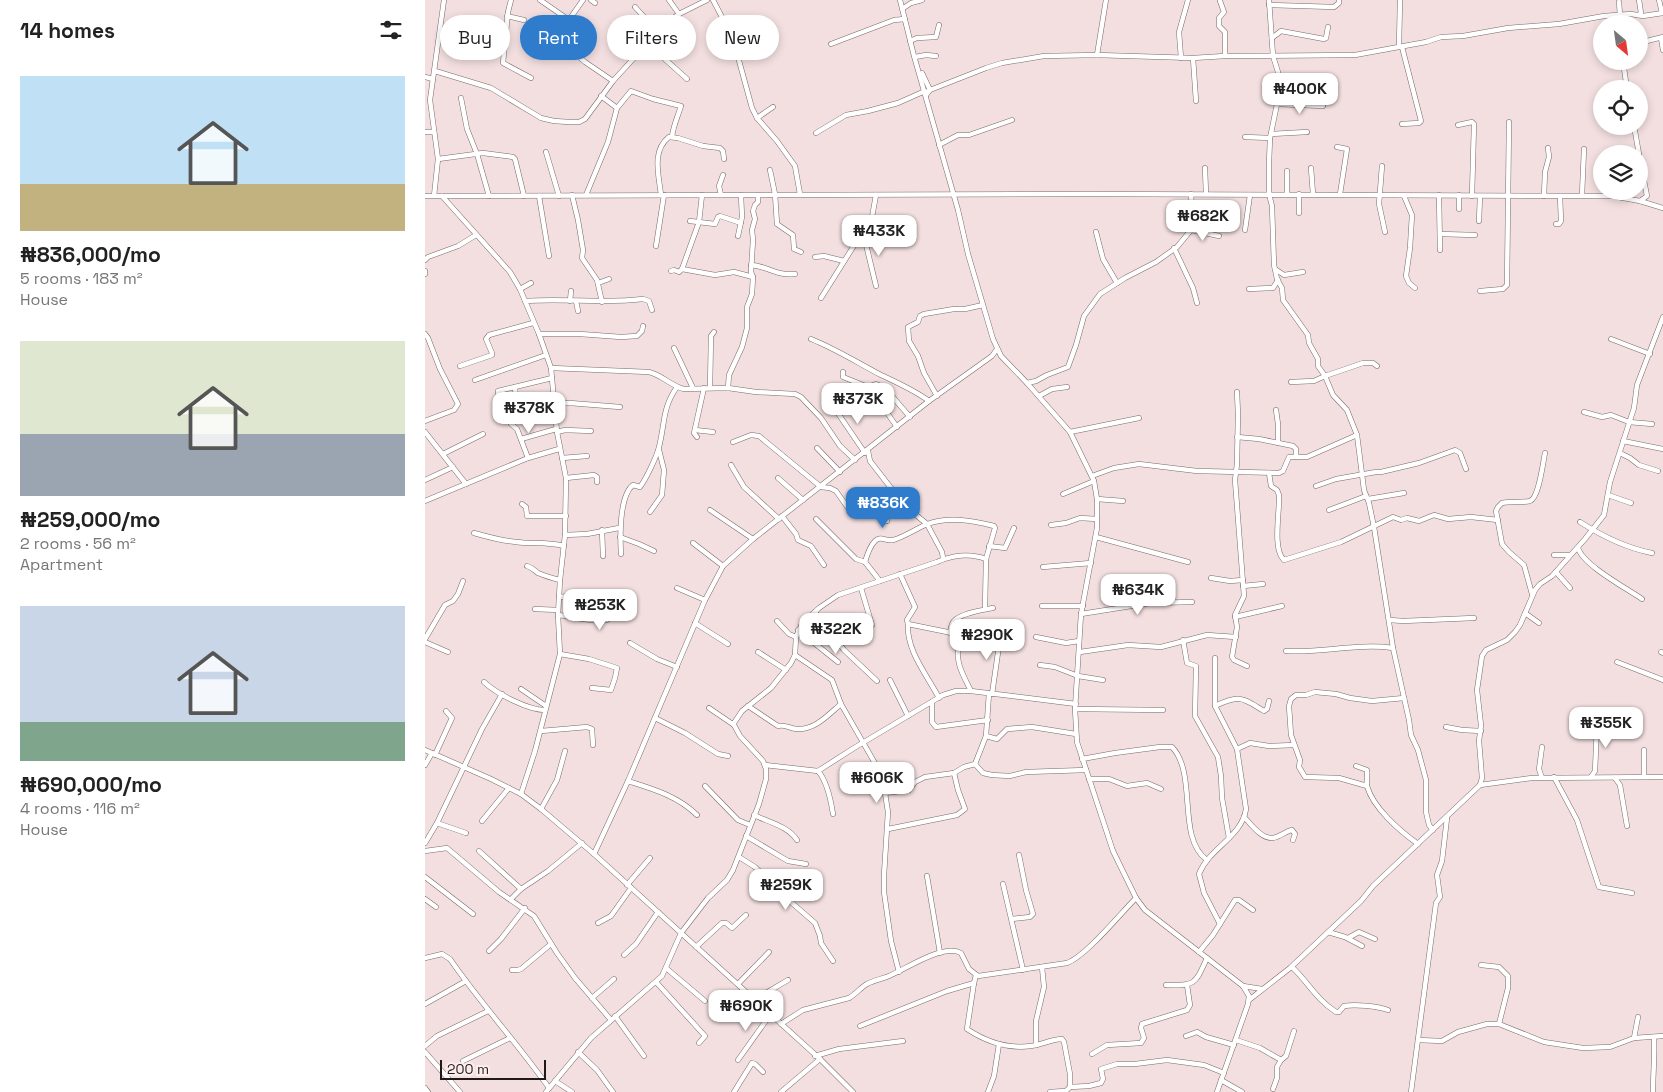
<!DOCTYPE html>
<html lang="en">
<head>
<meta charset="utf-8">
<style>
	body { margin:0; font-family:"Space Grotesk",sans-serif; background:#f2f2f2; color:#222; height:100vh; display:flex; flex-direction:column; font-size:19px; white-space:nowrap }
	* { box-sizing:border-box; margin:0 }
	p { font-size:16px; color:#767676 }
	.icon { flex:none; width:28px; height:28px; fill:none; stroke:currentColor; stroke-width:2; stroke-linecap:round; stroke-linejoin:round }
	.map { position:relative; flex:1; overflow:hidden }
	.panel { display:flex; flex-direction:column; background:#fff; width:425px }
	.panel>* { flex:none }
	.banner { position:absolute; left:15px; top:15px; width:475px; height:45px; display:flex; gap:10px }
	.needle { width:32px; rotate:151deg }
	.tools { position:absolute; left:1168px; top:15px; display:grid; gap:10px }
	.tools a { display:grid; place-items:center; width:55px; height:55px; border-radius:50%; background:#fff; box-shadow:0 2px 8px #0003; font-size:25px }
	.scale { position:absolute; left:15px; bottom:12px; width:106px; box-sizing:border-box; padding-left:5px; border:2px solid #201919; border-top:0; font-size:14px; line-height:18px; white-space:nowrap; color:#201919; -webkit-text-stroke:4px #fdeeed; paint-order:stroke }
	.price { position:absolute; translate:-50% -42px; padding:0 11px; border-radius:10px; background:#fff; color:#222; font-size:16px; line-height:32px; filter:drop-shadow(0 1px 2px #0008) }
	.price::after { content:''; position:absolute; left:50%; top:30px; width:15px; height:11px; margin-left:-8px; background:inherit; clip-path:polygon(0 0,100% 0,50% 100%) }
	.price.on { background:#307ccc; color:#fff }
	ul { padding:0; list-style:none }
	li { display:grid; align-content:center; gap:10px; height:265px; padding:0 20px }
	li span { display:grid; place-items:center; height:155px; border-radius:0px; color:#555 }
	li>.icon { margin-inline-start:auto }
	span .icon { width:90px; height:90px; fill:#fffc; stroke-width:1 }
	li b { font-size:21px }
	h2 { display:flex; justify-content:space-between; align-items:center; height:60px; padding:0 20px; font-size:21px }
	.tag { padding:0 18px; border-radius:22px; background:#fff; box-shadow:0 2px 8px #0003; font-size:18px; line-height:45px }
	.tag.on { background:#307ccc; color:#fff }
	main { display:flex; flex:1; min-height:0 }
	.map>svg:first-child { display:block }
	.lines { fill:none; stroke-linecap:round; stroke-linejoin:round }
	.minor-casing { stroke:#7b6a69; stroke-width:5.5 }
	.minor { stroke:#fff; stroke-width:4.5 }
</style>
</head>
<body>
<main>
<section class="panel">
<h2>14 homes<svg class="icon" aria-label="filters" viewBox="0 0 24 24"><path d="M4 7h16M4 17h16"/><circle cx="9" cy="7" r="2"/><circle cx="15" cy="17" r="2"/></svg></h2>
<ul>
<li><span style="background:linear-gradient(#bfe0f5 70%,#c2b280 0)"><svg class="icon" aria-label="home" viewBox="0 0 24 24"><path d="M3 11l9-7 9 7M6 9v11h12V9"/></svg></span><div><b>₦836,000/mo</b><p>5 rooms · 183 m²</p><p>House</p></div></li>
<li><span style="background:linear-gradient(#dfe7d0 60%,#9aa5b1 0)"><svg class="icon" aria-label="home" viewBox="0 0 24 24"><path d="M3 11l9-7 9 7M6 9v11h12V9"/></svg></span><div><b>₦259,000/mo</b><p>2 rooms · 56 m²</p><p>Apartment</p></div></li>
<li><span style="background:linear-gradient(#c9d6e8 75%,#7fa58c 0)"><svg class="icon" aria-label="home" viewBox="0 0 24 24"><path d="M3 11l9-7 9 7M6 9v11h12V9"/></svg></span><div><b>₦690,000/mo</b><p>4 rooms · 116 m²</p><p>House</p></div></li>
</ul>
</section>
<div class="map">
<svg width="1238" height="1092" viewBox="0 0 1238 1092">
	<rect width="100%" height="100%" fill="#f3dfdf"/>
	<g class="lines">
		<g class="minor-casing">
			<g id="minor">
				<polyline points="86,0 83,12 78,63 106,78"/>
				<polyline points="115,0 144,20"/>
				<polyline points="158,0 134,34 134,40 160,62 188,81"/>
				<polyline points="166,0 170,3"/>
				<polyline points="244,0 254,14"/>
				<polyline points="288,0 299,21 305,29 312,43 313,57 327,108 332,118 352,141 370,166 375,194"/>
				<polyline points="475,0 489,56 533,210 543,254 568,339 576,356 602,383 645,432 669,481 672,499 672,528 656,614 650,709 652,742 688,851 711,898 720,910 818,986 824,996 823,1004 792,1092"/>
				<polyline points="844,0 848,56 853,72 852,104 845,138 844,163 844,194 847,206 849,265 852,279 857,288 858,300 883,335 884,343 893,359 893,366 900,376 908,395 922,410 932,435 939,490 944,503 949,527 968,648 984,720 986,735 993,750 1001,780 1001,812 1004,825 1008,830"/>
				<polyline points="1234,0 1237,13"/>
				<polyline points="795,1 799,12 794,18 794,26 800,32 800,56"/>
				<polyline points="844,5 909,7 914,3 914,0"/>
				<polyline points="210,7 233,32"/>
				<polyline points="477,9 486,3 497,0"/>
				<polyline points="1213,15 1216,13 1214,0"/>
				<polyline points="82,16 99,20"/>
				<polyline points="1191,19 1195,15 1194,2"/>
				<polyline points="59,23 81,25"/>
				<polyline points="847,38 856,31 899,39 901,38 903,27"/>
				<polyline points="1236,38 1238,50"/>
				<polyline points="485,41 492,38 511,37 514,25"/>
				<polyline points="222,43 262,79"/>
				<polyline points="1214,43 1238,37"/>
				<polyline points="406,44 469,20 480,19"/>
				<polyline points="974,46 975,0"/>
				<polyline points="672,55 681,0"/>
				<polyline points="490,57 501,55 511,56"/>
				<polyline points="756,58 754,32 763,0"/>
				<polyline points="768,58 771,101"/>
				<polyline points="1198,61 1202,89"/>
				<polyline points="10,71 66,88 116,118 129,121 144,122 154,122 160,119 188,81 240,24 254,14 282,0"/>
				<polyline points="497,73 505,90"/>
				<polyline points="0,77 8,79"/>
				<polyline points="501,95 505,90 561,68 577,63 619,56 672,55 768,58 800,56 930,55 1001,42 1016,37 1038,36 1083,28 1134,24 1179,16 1206,14 1218,16 1238,13"/>
				<polyline points="176,96 192,108"/>
				<polyline points="36,98 42,129 52,154 64,196"/>
				<polyline points="852,104 898,106"/>
				<polyline points="332,118 348,107"/>
				<polyline points="977,124 994,123 996,121 977,47"/>
				<polyline points="1033,125 1047,122 1049,124 1047,196"/>
				<polyline points="1209,126 1214,154"/>
				<polyline points="0,132 9,132"/>
				<polyline points="391,133 421,115 443,111 473,103 500,91"/>
				<polyline points="846,134 882,132"/>
				<polyline points="820,137 845,138"/>
				<polyline points="514,145 533,135 544,135 587,120"/>
				<polyline points="912,147 922,149 915,194"/>
				<polyline points="121,152 134,196"/>
				<polyline points="1214,155 1222,196 1215,201"/>
				<polyline points="13,159 58,153 88,157 90,159 99,196"/>
				<polyline points="957,166 954,204 960,232"/>
				<polyline points="780,168 781,194"/>
				<polyline points="886,168 888,194"/>
				<polyline points="345,170 350,194 352,224 368,235 369,249 376,252"/>
				<polyline points="862,171 862,194"/>
				<polyline points="874,194 874,213"/>
				<polyline points="147,195 153,220 158,250 157,258 172,280 177,302"/>
				<path d="M 161,195 L 183,142 L 192,108 L 206,91 L 228,99 L 256,106 C 253,116 248,126 247,137"/>
				<path d="M 236,195 C 234,176 226,151 244,137 L 253,138 L 278,146 L 295,148 L 298,151 L 299,159"/>
				<polyline points="296,195 294,186 298,175"/>
				<polyline points="1014,195 1015,250"/>
				<polyline points="1157,195 1159,149"/>
				<polyline points="0,196 664,194 1187,196 1215,201 1238,208"/>
				<polyline points="9,196 13,159 5,100 19,0"/>
				<polyline points="17,196 85,272 95,289 114,334 126,368 132,432 141,478 140,535 135,580 133,615 135,654 110,751 96,794"/>
				<polyline points="114,196 124,256"/>
				<polyline points="979,196 987,215 985,248 981,276 984,283 990,288"/>
				<polyline points="1119,196 1120,172 1124,157 1123,148"/>
				<polyline points="1034,209 1034,195"/>
				<polyline points="265,221 290,224 293,217 295,216 316,223"/>
				<polyline points="1054,221 1055,196"/>
				<polyline points="1131,224 1134,224 1136,221 1135,196"/>
				<polyline points="766,230 794,236"/>
				<polyline points="820,230 825,195"/>
				<polyline points="438,232 451,286"/>
				<polyline points="671,232 678,259 692,283"/>
				<polyline points="1015,234 1050,235"/>
				<polyline points="313,236 317,217 316,195"/>
				<polyline points="231,246 239,195"/>
				<polyline points="749,248 768,288 772,303"/>
				<polyline points="390,257 399,256 419,261"/>
				<polyline points="0,260 3,257 33,246 51,235"/>
				<path d="M 326,265 C 343,266 350,276 370,274"/>
				<polyline points="257,269 290,275 309,272 328,277"/>
				<polyline points="850,269 859,275 878,272"/>
				<polyline points="0,271 0,274"/>
				<polyline points="246,271 249,270 254,272 257,269 274,222 277,195"/>
				<polyline points="173,283 184,279"/>
				<polyline points="95,289 106,283"/>
				<polyline points="824,289 848,288 853,280"/>
				<polyline points="1055,291 1078,289 1082,285 1084,122"/>
				<polyline points="396,298 447,217 451,195"/>
				<path d="M 100,301 C 140,298 179,304 218,299 L 224,301 L 227,310"/>
				<polyline points="145,301 146,291"/>
				<polyline points="151,301 153,311"/>
				<polyline points="0,334 3,338 15,369 33,404 29,410 0,421"/>
				<polyline points="114,334 155,334 196,337 212,336 217,331 218,326"/>
				<path d="M 386,339 C 411,349 433,363 456,375 C 473,383 489,390 504,401"/>
				<polyline points="1186,339 1225,354"/>
				<polyline points="249,348 268,388"/>
				<polyline points="35,366 67,355 67,353 61,339 64,335 108,323"/>
				<path d="M 126,368 L 224,372 C 237,375 246,386 259,389 L 303,388 L 331,392 L 370,394 L 376,397 L 396,418 L 415,446 L 430,460"/>
				<polyline points="418,372 418,377 443,387 451,384 460,388 485,417"/>
				<polyline points="50,380 121,355"/>
				<polyline points="866,382 889,381 900,376 938,363 948,363 952,366"/>
				<polyline points="602,383 611,381 622,375 643,367 651,345 659,316 675,294 700,278 731,262 752,247 766,230 768,222 766,194"/>
				<polyline points="285,388 286,336 289,332"/>
				<polyline points="303,388 304,375 317,347 322,328 322,307 327,294 328,277 326,272 328,240 327,230 330,219 328,211 330,205 333,202 333,195"/>
				<polyline points="812,392 813,414 812,464 810,480 819,596 810,615 812,627 807,657 809,660 822,666"/>
				<polyline points="512,396 499,373 493,356 484,341 483,327 493,322 495,316 499,314 529,309 540,309 558,305"/>
				<polyline points="614,396 627,389 642,387"/>
				<polyline points="84,403 91,399 90,387"/>
				<polyline points="129,404 145,403 195,407"/>
				<polyline points="458,407 472,427"/>
				<polyline points="410,409 440,453"/>
				<polyline points="75,410 73,391 127,378"/>
				<polyline points="851,410 853,424 853,443"/>
				<polyline points="1159,412 1177,417 1186,415 1204,422 1227,424"/>
				<polyline points="86,424 92,429 103,458"/>
				<polyline points="270,430 288,432"/>
				<polyline points="0,432 41,484"/>
				<polyline points="132,432 140,430 166,431"/>
				<polyline points="645,432 714,418"/>
				<polyline points="272,437 269,433 279,388"/>
				<polyline points="812,437 834,439 868,446 871,449 871,457"/>
				<polyline points="96,439 131,429"/>
				<polyline points="1198,441 1238,449"/>
				<polyline points="308,442 326,435 334,436 396,487 405,488 411,491 428,515"/>
				<polyline points="392,448 415,472"/>
				<polyline points="443,451 445,461 480,506 502,524 517,552 518,558"/>
				<polyline points="1195,453 1205,458 1214,465 1233,471"/>
				<polyline points="18,454 58,434"/>
				<polyline points="137,458 162,456"/>
				<polyline points="306,465 319,487 354,519"/>
				<path d="M 844,473 L 846,486 L 852,490 L 854,495 C 855,511 847,549 859,560 L 916,542 L 968,517 L 976,520 L 982,518 L 994,521 L 1009,515 L 1023,519 L 1046,517 L 1073,520"/>
				<polyline points="667,476 689,468 714,464 772,471 854,473 858,471 864,457 882,457 932,435"/>
				<polyline points="141,478 169,475 172,477 172,482"/>
				<polyline points="353,478 378,500"/>
				<polyline points="0,480 28,467"/>
				<polyline points="891,486 911,479 951,472 956,472 994,463 1030,450 1035,453 1041,469"/>
				<polyline points="638,494 669,481"/>
				<polyline points="1183,495 1206,503"/>
				<polyline points="672,499 698,501"/>
				<polyline points="943,499 979,493"/>
				<polyline points="0,501 103,458 134,449"/>
				<polyline points="97,504 101,507 102,516 141,516"/>
				<polyline points="285,510 328,539"/>
				<polyline points="904,510 941,496"/>
				<polyline points="225,512 237,495 239,470 234,450"/>
				<polyline points="357,516 371,534 373,540 386,546 399,565"/>
				<polyline points="391,519 431,559 440,562 455,581"/>
				<polyline points="462,521 455,509 454,503 468,490"/>
				<path d="M 1155,522 C 1177,536 1201,548 1227,553"/>
				<polyline points="626,525 641,523 655,518 672,519"/>
				<polyline points="177,530 178,556"/>
				<path d="M 49,533 C 63,537 77,541 91,542 C 107,544 123,542 139,546"/>
				<polyline points="140,535 162,534 194,528"/>
				<polyline points="195,537 214,544 229,551"/>
				<polyline points="671,537 763,562"/>
				<polyline points="268,543 298,566"/>
				<polyline points="564,546 580,548 589,528"/>
				<path d="M 1153,548 C 1158,565 1201,588 1217,599"/>
				<path d="M 196,554 C 195,538 194,496 208,485 L 215,487 C 221,479 232,456 234,447 C 240,424 237,408 252,387"/>
				<polyline points="1129,555 1145,555"/>
				<path d="M 440,562 C 442,555 445,546 450,541 C 456,535 461,542 468,540 C 479,537 489,530 500,525 C 522,516 546,520 569,526 L 570,528 L 561,559 L 560,609"/>
				<path d="M 102,566 C 108,568 109,570 113,573 C 120,576 127,578 135,580"/>
				<polyline points="618,567 666,563"/>
				<polyline points="1131,572 1145,588"/>
				<polyline points="475,574 490,607 482,620 483,624 532,634 536,638 537,641"/>
				<polyline points="786,578 805,581 818,580"/>
				<polyline points="818,586 838,584"/>
				<polyline points="252,588 280,600"/>
				<polyline points="436,588 447,625"/>
				<path d="M 1107,594 L 1099,565 L 1084,552 L 1077,544 L 1071,511 L 1073,507 L 1077,503 C 1086,501 1097,503 1105,501 C 1114,498 1118,462 1120,453"/>
				<polyline points="134,597 170,594"/>
				<polyline points="617,606 658,606"/>
				<polyline points="110,609 133,610"/>
				<polyline points="390,612 419,650 452,681"/>
				<polyline points="1100,613 1114,623"/>
				<polyline points="656,614 725,603 767,602"/>
				<path d="M 133,615 C 142,616 176,623 182,620 C 187,618 187,610 188,605 L 206,600"/>
				<polyline points="810,617 857,606"/>
				<polyline points="965,620 978,621 1049,618"/>
				<polyline points="352,621 364,634 371,637"/>
				<polyline points="270,623 303,644"/>
				<path d="M 483,624 C 481,650 502,675 514,698"/>
				<polyline points="373,630 413,662"/>
				<path d="M 525,633 C 526,628 526,624 529,621 C 536,613 558,610 568,608"/>
				<polyline points="611,637 641,643 654,641"/>
				<polyline points="0,639 20,605 28,601 33,594 38,581"/>
				<polyline points="758,640 762,663 771,666 770,716 793,757 796,776 797,798 804,838"/>
				<path d="M 537,641 C 526,656 539,677 546,691"/>
				<polyline points="537,641 574,647"/>
				<polyline points="0,642 23,652"/>
				<polyline points="205,643 232,659 252,667"/>
				<path d="M 861,651 C 897,653 933,643 968,648"/>
				<polyline points="333,652 361,670"/>
				<polyline points="655,652 703,645 736,647 782,635 811,637"/>
				<polyline points="1236,652 1238,653"/>
				<polyline points="135,654 164,659 192,668 190,678 186,690 167,688"/>
				<polyline points="370,655 407,680 416,704 451,765 459,787 463,812 459,875 459,892 466,941 474,972"/>
				<path d="M 790,658 L 790,706 L 812,749 L 821,809 C 817,837 784,848 774,874 L 779,893 L 795,924"/>
				<polyline points="1192,662 1238,680"/>
				<polyline points="615,665 630,667 653,676 678,680"/>
				<polyline points="465,680 483,716"/>
				<path d="M 59,682 C 72,694 103,710 120,710"/>
				<polyline points="96,689 121,706"/>
				<polyline points="567,694 576,632"/>
				<polyline points="507,702 507,722 511,727 563,720"/>
				<path d="M 323,706 L 353,726 C 360,724 365,729 372,729 C 390,730 403,715 416,704"/>
				<path d="M 790,706 C 816,694 817,698 839,711 L 842,709 L 844,701"/>
				<polyline points="284,708 309,725"/>
				<polyline points="650,709 738,710"/>
				<polyline points="230,718 260,733 293,754 303,756"/>
				<polyline points="1021,727 1037,730 1056,731"/>
				<polyline points="116,731 162,727 167,729 168,745"/>
				<polyline points="561,736 572,739 582,729 607,727 651,734"/>
				<polyline points="1117,747 1114,769 1117,778"/>
				<polyline points="812,749 825,743 844,746 869,745"/>
				<polyline points="0,750 66,779 96,794 116,809 169,854 395,1059 428,1092"/>
				<polyline points="10,755 27,718 21,711"/>
				<path d="M 657,759 L 690,753 L 735,747 L 747,747 C 773,774 751,838 782,860"/>
				<polyline points="550,764 558,773 567,775 585,776 601,772 661,770"/>
				<polyline points="550,764 561,736 564,693"/>
				<polyline points="0,765 7,753"/>
				<polyline points="340,765 393,771 429,748 518,695 531,691 546,691 651,704"/>
				<path d="M 931,766 L 942,770 C 943,775 941,781 942,786 C 948,808 975,831 993,844"/>
				<path d="M 393,771 C 402,781 406,801 408,814"/>
				<polyline points="1129,777 1152,820 1174,887 1207,893"/>
				<polyline points="1166,777 1170,771 1172,726"/>
				<polyline points="1219,777 1219,750"/>
				<polyline points="1190,778 1195,785 1202,826"/>
				<polyline points="664,779 684,779 702,786 722,783 736,789"/>
				<path d="M 203,781 C 228,789 253,796 272,815"/>
				<polyline points="1055,785 1057,778 1054,741 1056,725 1052,690 1057,656 1061,650 1082,640 1090,632 1095,625 1110,590 1115,584 1127,576 1160,539 1179,515 1185,482 1209,408 1212,385 1238,317"/>
				<polyline points="280,786 313,820 325,825"/>
				<polyline points="942,786 914,778 880,777 874,767 875,760 866,735 864,706 866,699 871,695 881,695 890,692 911,694 925,698 947,701 979,698"/>
				<polyline points="460,793 484,790 490,782 500,777 529,773 539,767 550,764"/>
				<polyline points="116,809 132,780 140,751"/>
				<path d="M 329,815 C 343,822 363,826 372,840"/>
				<path d="M 819,817 C 826,824 836,839 848,838 C 855,837 861,831 867,830 L 870,834 L 868,840"/>
				<polyline points="57,821 84,788"/>
				<polyline points="12,823 41,833"/>
				<polyline points="463,829 532,815 540,809 533,790 529,773"/>
				<polyline points="321,836 363,861 381,864"/>
				<polyline points="0,843 12,823 57,729 77,694"/>
				<polyline points="0,851 22,848 74,892 109,916 132,953 150,978 186,1020"/>
				<polyline points="54,851 96,889"/>
				<polyline points="169,854 203,781 280,600 298,566 328,539 504,401 567,356 572,349"/>
				<polyline points="314,857 330,867 359,896 390,923 395,936 396,943 408,961"/>
				<polyline points="502,876 515,953"/>
				<polyline points="0,877 48,914"/>
				<polyline points="578,884 598,970"/>
				<polyline points="202,885 225,858"/>
				<polyline points="0,899 11,907"/>
				<polyline points="86,899 96,889 123,871 157,843"/>
				<polyline points="587,919 605,917 608,914 601,890 594,855"/>
				<polyline points="173,923 186,916 206,888"/>
				<polyline points="903,932 920,937 937,946"/>
				<polyline points="923,938 934,932 950,939"/>
				<polyline points="271,947 297,923 301,923 307,928 321,915"/>
				<polyline points="64,951 76,939 100,908"/>
				<polyline points="774,952 788,935 810,900 814,900 828,910"/>
				<polyline points="199,955 211,944 233,912"/>
				<path d="M 0,958 L 17,954 L 25,959 C 56,1004 93,1044 124,1088"/>
				<polyline points="1056,965 1074,967 1083,976 1083,988 1074,1024"/>
				<path d="M 867,967 C 883,982 891,999 911,1012 L 914,1012 L 919,1006 C 930,1004 952,1006 963,1010"/>
				<polyline points="241,968 280,1001"/>
				<polyline points="87,970 93,970 96,969 126,944"/>
				<path d="M 551,975 L 549,983 L 542,1029 C 560,1041 583,1049 606,1046 C 616,1045 627,1039 637,1039 L 639,1042 L 645,1074 L 645,1087 L 640,1092"/>
				<polyline points="231,982 280,1036 274,1043"/>
				<polyline points="313,984 344,952"/>
				<path d="M 741,985 C 771,986 770,984 782,958"/>
				<polyline points="818,986 837,989"/>
				<polyline points="167,998 189,979"/>
				<polyline points="329,1000 363,980"/>
				<polyline points="824,1000 865,968 936,901 948,886 1055,785 1107,778 1238,777"/>
				<polyline points="0,1004 41,981"/>
				<polyline points="190,1016 219,1056"/>
				<path d="M 356,1024 L 378,1010 L 424,998 C 431,994 435,988 442,984 C 449,980 457,979 464,976 C 481,969 519,943 536,953 L 544,969 L 553,976 L 642,963 C 661,956 695,914 711,898"/>
				<polyline points="435,1026 522,991 549,983"/>
				<polyline points="761,1036 772,1032 781,1037 809,1045"/>
				<polyline points="1209,1038 1213,1017"/>
				<polyline points="811,1040 835,1048 856,1060"/>
				<polyline points="993,1040 1017,1041 1033,1032 1062,1024 1074,1024 1119,1042 1158,1048 1185,1047 1209,1038 1238,1036"/>
				<polyline points="611,1045 611,1021 619,987 617,967"/>
				<polyline points="0,1046 12,1036 63,1011"/>
				<polyline points="0,1052 35,1092"/>
				<polyline points="153,1052 172,1070 188,1092"/>
				<polyline points="667,1054 682,1045 716,1043 719,1038 716,1028 717,1024 762,1010 765,1005 762,985"/>
				<polyline points="390,1056 414,1049 478,1041"/>
				<polyline points="313,1060 345,1015"/>
				<polyline points="38,1061 85,1038"/>
				<polyline points="796,1080 817,1092"/>
				<polyline points="130,1081 147,1092"/>
				<polyline points="645,1087 664,1086 676,1083 678,1079 676,1069 692,1064 710,1064 742,1060 779,1065 799,1073"/>
				<polyline points="0,1088 3,1092"/>
				<polyline points="848,1089 852,1078 852,1067 856,1060 861,1056 869,1031"/>
				<path d="M 121,1092 L 166,1038 L 237,976 L 256,933 L 283,898 L 302,880 L 308,870 L 334,804 L 341,779 L 341,769 L 338,761 L 315,736 L 309,725 L 309,723 L 317,711 L 346,688 L 366,663 L 370,655 L 371,637 L 377,624 L 394,608 L 413,595 L 512,562 C 527,555 545,553 561,559"/>
				<polyline points="309,1092 327,1063 330,1064 338,1072"/>
				<polyline points="356,1092 395,1059"/>
				<polyline points="563,1092 569,1076 574,1044"/>
				<polyline points="625,1092 640,1091"/>
				<polyline points="986,1092 1011,903 1015,897 1012,875 1017,861 1022,818"/>
				<path d="M 1228,1092 C 1228,1073 1230,1055 1229,1037"/>
			</g>
		</g>
		<use href="#minor" class="minor"/>
	</g>
</svg>
<div class="tools">
<a><svg class="needle" viewBox="-14 -14 28 28"><path d="M0-13l5 13h-10z" fill="#e53935"/><path d="M0 13l5-13h-10z" fill="#767676"/></svg></a>
<a><svg class="icon" aria-label="locate" viewBox="0 0 24 24"><circle cx="12" cy="12" r="6"/><path d="M12 2v4M12 18v4M2 12h4M18 12h4"/></svg></a>
<a><svg class="icon" aria-label="layers" viewBox="0 0 24 24"><path d="M12 4l9 5-9 5-9-5zM3 14l9 5 9-5"/></svg></a>
</div>
<div class="scale">200 m</div>
<b class="price" style="left:875px;top:115px">₦400K</b>
<b class="price" style="left:778px;top:242px">₦682K</b>
<b class="price" style="left:454px;top:257px">₦433K</b>
<b class="price" style="left:433px;top:425px">₦373K</b>
<b class="price" style="left:104px;top:434px">₦378K</b>
<b class="price on" style="left:458px;top:529px">₦836K</b>
<b class="price" style="left:713px;top:616px">₦634K</b>
<b class="price" style="left:175px;top:631px">₦253K</b>
<b class="price" style="left:411px;top:655px">₦322K</b>
<b class="price" style="left:562px;top:661px">₦290K</b>
<b class="price" style="left:1181px;top:749px">₦355K</b>
<b class="price" style="left:452px;top:804px">₦606K</b>
<b class="price" style="left:361px;top:911px">₦259K</b>
<b class="price" style="left:321px;top:1032px">₦690K</b>
<div class="banner">
<a class="tag">Buy</a>
<a class="tag on">Rent</a>
<a class="tag">Filters</a>
<a class="tag">New</a>
</div>
</div>
</main>
</body>
</html>
